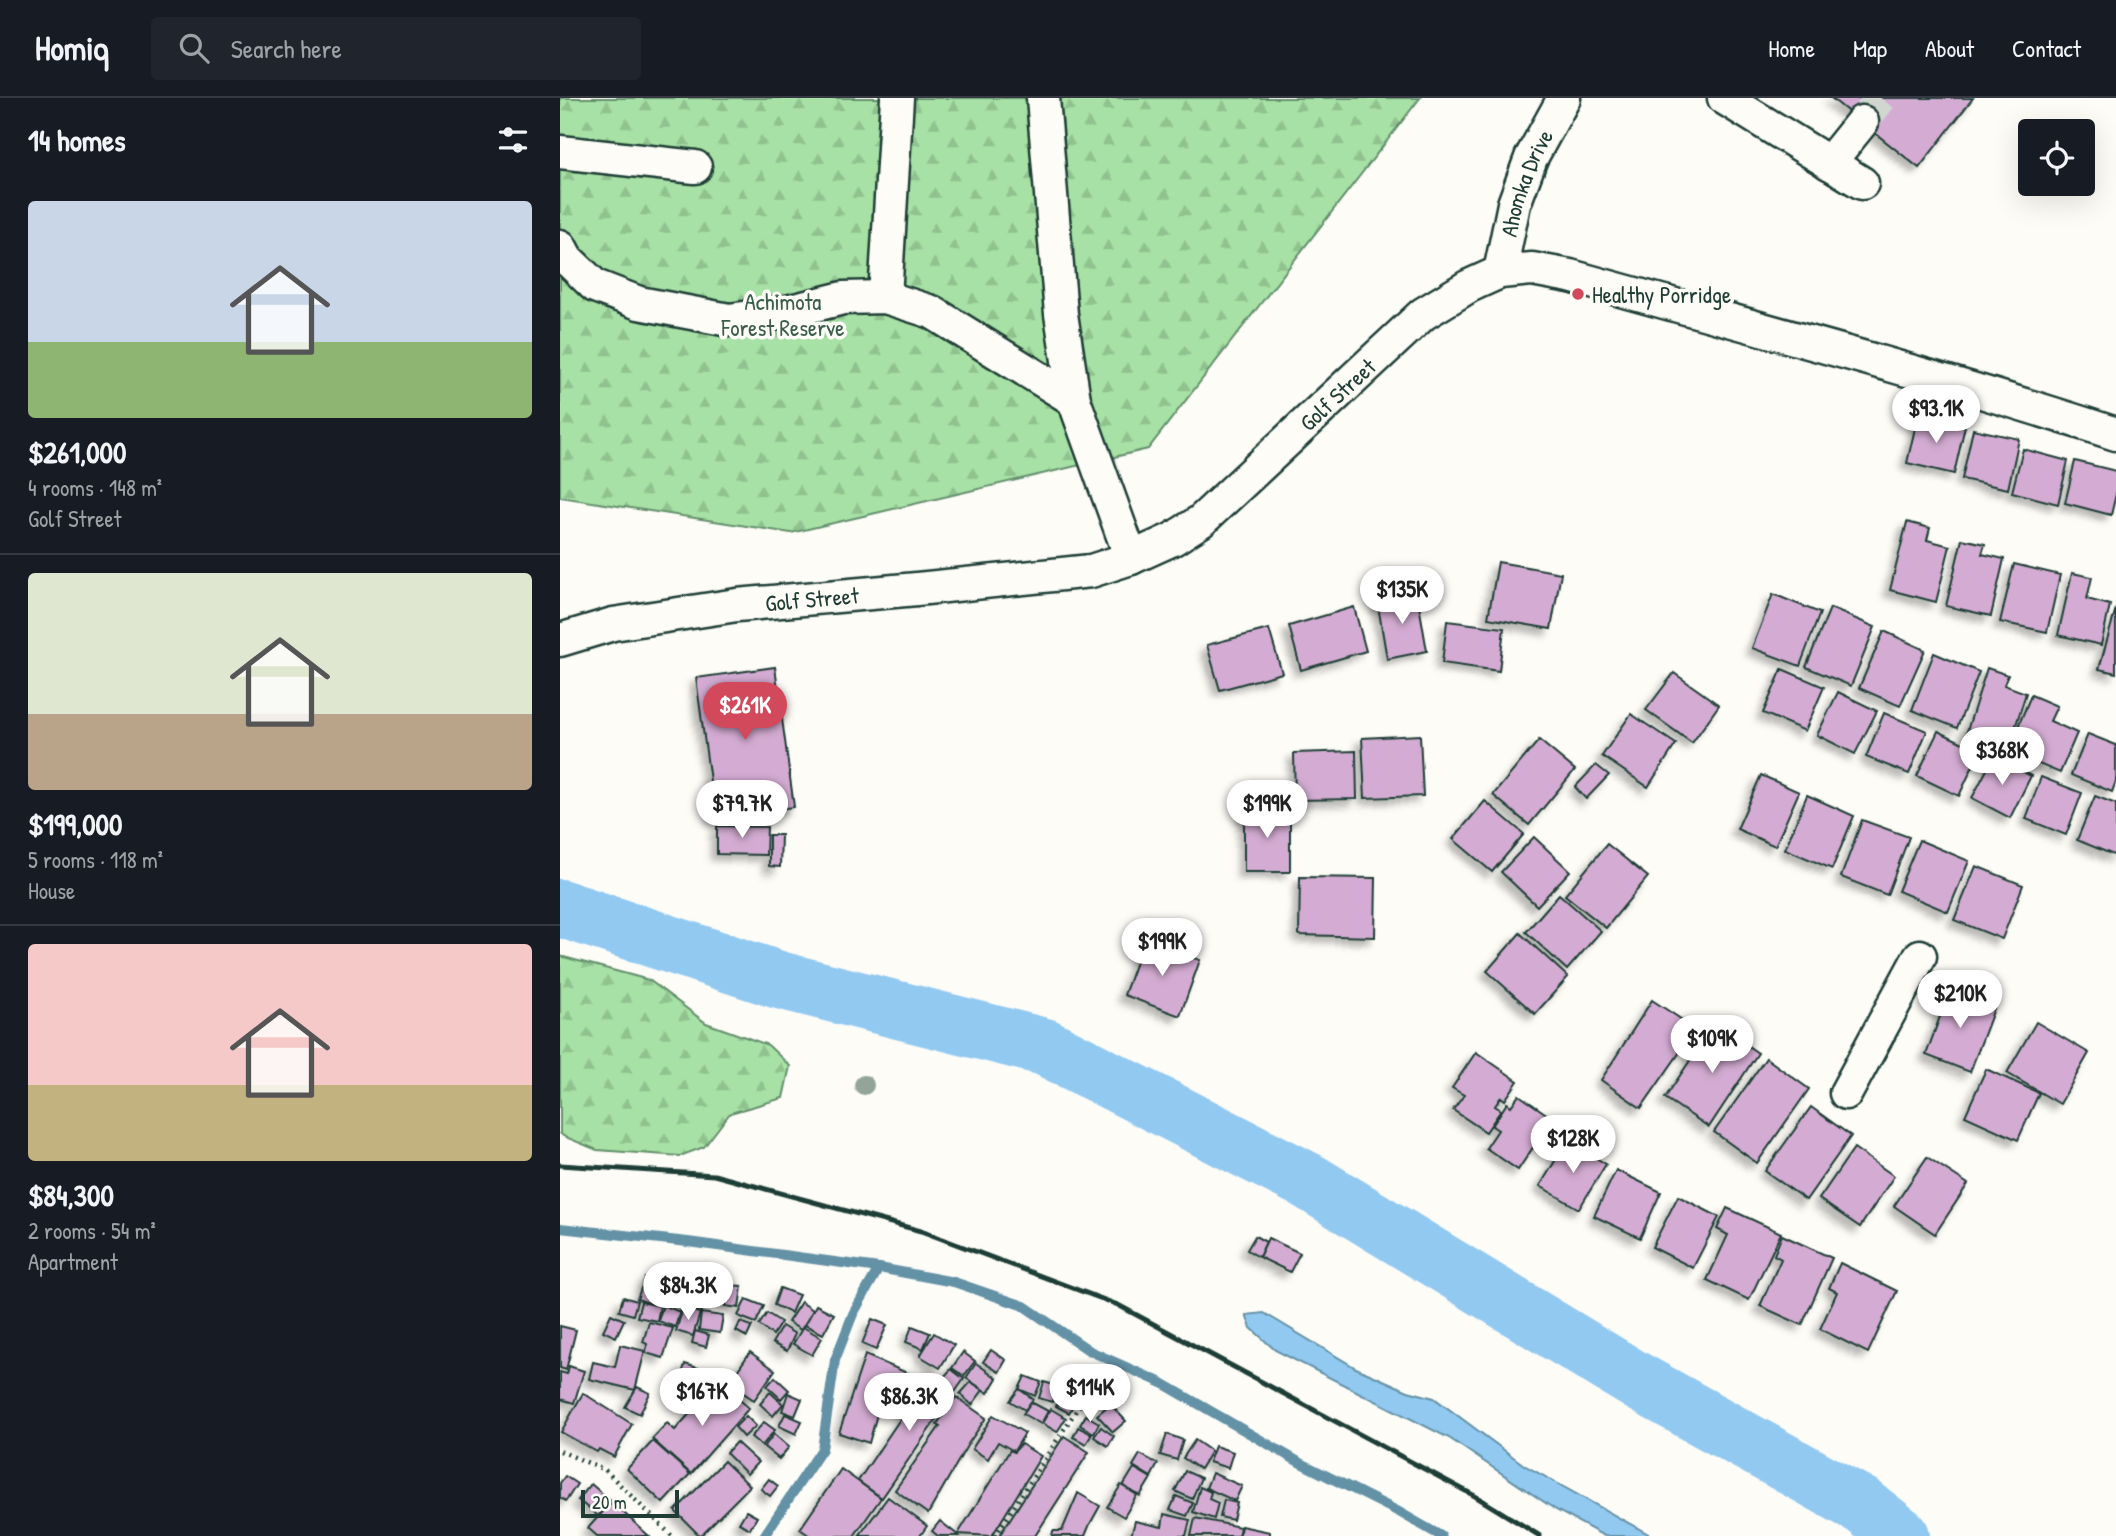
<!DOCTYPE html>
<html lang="en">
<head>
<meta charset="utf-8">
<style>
	body { margin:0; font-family:"Patrick Hand",sans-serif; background:#20242c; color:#f1f3f6; height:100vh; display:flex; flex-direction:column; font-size:26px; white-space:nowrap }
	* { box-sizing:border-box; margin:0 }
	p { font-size:23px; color:#9ea1a6 }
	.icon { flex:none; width:38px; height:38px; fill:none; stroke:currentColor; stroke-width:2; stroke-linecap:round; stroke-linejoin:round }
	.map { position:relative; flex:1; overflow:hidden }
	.drawer { display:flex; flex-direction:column; background:#171b24; width:560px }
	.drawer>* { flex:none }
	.buttons { position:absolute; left:1458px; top:21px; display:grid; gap:14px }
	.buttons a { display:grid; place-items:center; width:77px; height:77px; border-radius:7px; background:#171b24; box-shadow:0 7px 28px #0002; font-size:35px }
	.scale { position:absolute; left:21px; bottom:18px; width:98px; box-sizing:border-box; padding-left:7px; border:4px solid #1f3d34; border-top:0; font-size:19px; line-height:24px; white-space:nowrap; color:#1f3d34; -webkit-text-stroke:5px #fdfcf7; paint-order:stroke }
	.price { position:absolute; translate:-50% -60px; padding:0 16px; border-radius:24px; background:#fff; color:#222; font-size:23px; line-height:46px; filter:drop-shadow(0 2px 4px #0008) }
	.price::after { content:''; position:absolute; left:50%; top:42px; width:21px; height:16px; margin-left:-10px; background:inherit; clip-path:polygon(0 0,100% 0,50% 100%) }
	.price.selected { background:#d1495b; color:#fff }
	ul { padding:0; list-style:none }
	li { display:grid; align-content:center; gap:14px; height:371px; padding:0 28px }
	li+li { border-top:2px solid #363941 }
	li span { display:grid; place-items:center; height:217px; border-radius:7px; color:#555 }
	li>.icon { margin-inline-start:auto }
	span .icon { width:126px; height:126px; fill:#fffc; stroke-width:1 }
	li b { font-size:30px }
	h2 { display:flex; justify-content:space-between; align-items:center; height:84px; padding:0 28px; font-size:30px }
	header { display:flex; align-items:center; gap:42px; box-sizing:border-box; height:98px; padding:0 35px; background:#171b24; border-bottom:2px solid #363941 }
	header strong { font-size:33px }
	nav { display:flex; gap:38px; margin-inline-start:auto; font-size:24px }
	.search { width:490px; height:63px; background:#20242c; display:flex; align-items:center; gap:18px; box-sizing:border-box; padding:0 24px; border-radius:7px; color:#9ea1a6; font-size:26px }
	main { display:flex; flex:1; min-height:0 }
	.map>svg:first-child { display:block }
	.forest { fill:url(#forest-firs); stroke:#638f6c; stroke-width:2 }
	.water { fill:#92c9f1; stroke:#6491a5; stroke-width:2 }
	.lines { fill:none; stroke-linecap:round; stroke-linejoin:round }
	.stream { stroke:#6491a5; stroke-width:10 }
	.river { stroke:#92c9f1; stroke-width:58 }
	.building { fill:#d4acd3; stroke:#1f3d34; stroke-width:2; filter:url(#shadow) }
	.minor-tunnel { stroke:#d1d6d0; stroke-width:32; stroke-dasharray:32 16; stroke-linecap:butt }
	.minor-casing { stroke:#1f3d34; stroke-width:37 }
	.path { stroke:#1f3d34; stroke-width:4.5; stroke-dasharray:2 5; stroke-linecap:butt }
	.minor { stroke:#fdfcf7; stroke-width:32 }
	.rail { stroke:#1f3d34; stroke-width:5 }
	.tree { fill:#92a598 }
	.poi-dot { fill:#d1495b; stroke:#fdfcf7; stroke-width:2.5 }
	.labels { text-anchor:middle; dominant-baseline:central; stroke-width:7; stroke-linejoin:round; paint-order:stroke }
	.street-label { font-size:23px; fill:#1f3d34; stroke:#fdfcf7 }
	.poi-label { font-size:23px; fill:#1f3d34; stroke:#fdfcf7; text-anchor:start }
	.park-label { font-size:23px; fill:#3a5e4b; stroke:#fdfcf7 }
</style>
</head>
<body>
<header>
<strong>Homiq</strong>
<div class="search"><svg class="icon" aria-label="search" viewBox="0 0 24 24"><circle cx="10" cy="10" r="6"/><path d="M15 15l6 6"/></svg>Search here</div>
<nav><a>Home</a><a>Map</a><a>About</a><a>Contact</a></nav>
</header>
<main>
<section class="drawer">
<h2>14 homes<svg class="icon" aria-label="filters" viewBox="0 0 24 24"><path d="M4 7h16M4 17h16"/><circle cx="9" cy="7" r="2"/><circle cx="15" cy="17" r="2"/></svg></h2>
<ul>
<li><span style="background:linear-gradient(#c9d6e8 65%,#8fb573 0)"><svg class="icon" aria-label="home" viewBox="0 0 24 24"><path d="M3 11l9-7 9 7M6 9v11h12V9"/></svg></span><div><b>$261,000</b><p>4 rooms · 148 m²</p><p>Golf Street</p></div></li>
<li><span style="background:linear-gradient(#dfe7d0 65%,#b9a48a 0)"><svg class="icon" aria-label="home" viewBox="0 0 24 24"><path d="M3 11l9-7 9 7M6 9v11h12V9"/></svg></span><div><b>$199,000</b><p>5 rooms · 118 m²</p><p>House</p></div></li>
<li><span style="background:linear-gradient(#f6c9c9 65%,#c2b280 0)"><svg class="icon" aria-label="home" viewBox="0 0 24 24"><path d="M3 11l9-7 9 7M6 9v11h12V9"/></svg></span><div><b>$84,300</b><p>2 rooms · 54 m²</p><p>Apartment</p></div></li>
</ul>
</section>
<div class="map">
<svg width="1556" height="1438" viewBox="0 0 1556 1438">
	<defs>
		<pattern id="forest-firs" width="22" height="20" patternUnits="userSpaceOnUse" patternTransform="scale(1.75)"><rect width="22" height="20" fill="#a7e1a5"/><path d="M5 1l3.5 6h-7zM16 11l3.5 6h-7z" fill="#8fc28f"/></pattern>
		<filter id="shadow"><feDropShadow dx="-6" dy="6" stdDeviation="3.5" flood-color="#0004"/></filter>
	</defs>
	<rect width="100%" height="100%" fill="#fdfcf7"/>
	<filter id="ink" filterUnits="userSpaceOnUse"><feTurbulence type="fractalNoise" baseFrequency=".0143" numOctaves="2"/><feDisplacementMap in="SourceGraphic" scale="14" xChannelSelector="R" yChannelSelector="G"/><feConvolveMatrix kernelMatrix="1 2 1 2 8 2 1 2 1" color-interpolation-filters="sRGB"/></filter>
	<g filter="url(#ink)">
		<g class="forest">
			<polygon points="0,0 860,0 588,351 231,435 0,399"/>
			<polygon points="0,858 89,882 146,925 208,947 230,968 223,1000 170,1015 144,1049 120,1058 37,1052 3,1038 0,1035"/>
		</g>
		<polygon class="water" points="704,1215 796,1270 848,1293 874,1300 964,1367 1092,1438 1044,1438 996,1412 889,1340 715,1252 691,1230 686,1217"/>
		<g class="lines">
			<g class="stream">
				<polyline points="0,1130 128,1144 319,1170 394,1184 464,1208 530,1253 602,1285 739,1364 839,1414 881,1438"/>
				<polyline points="204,1438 262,1351 275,1262 293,1216 319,1170"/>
			</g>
			<polyline class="river" points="0,810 219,882 485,949 748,1083 1077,1283 1303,1408 1341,1438"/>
		</g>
		<g class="building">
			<polygon points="1271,0 1413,0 1359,70"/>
			<polygon points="1358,317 1405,328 1394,376 1347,365"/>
			<polygon points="1413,331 1459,341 1448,391 1402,381"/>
			<polygon points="1463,351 1508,363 1498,406 1452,394"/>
			<polygon points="1515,363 1556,373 1556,396 1551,417 1505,405"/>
			<polygon points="1347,424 1370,430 1367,442 1390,448 1376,504 1330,492"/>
			<polygon points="1402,441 1425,446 1422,456 1444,461 1431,518 1386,508"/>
			<polygon points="938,464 1001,475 991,531 928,520"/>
			<polygon points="1454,466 1500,477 1487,534 1440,524"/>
			<polygon points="1512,475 1532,479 1527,501 1550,507 1541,547 1498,537"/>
			<polygon points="857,495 867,553 827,561 817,502"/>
			<polygon points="1213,496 1260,515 1240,568 1192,550"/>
			<polygon points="794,509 806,553 741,572 729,528"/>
			<polygon points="1270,510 1315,529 1291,588 1246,569"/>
			<polygon points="1556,510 1556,575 1539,571"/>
			<polygon points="887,523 944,530 939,573 882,565"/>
			<polygon points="709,531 722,575 660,592 647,547"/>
			<polygon points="1324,533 1365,552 1340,608 1299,590"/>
			<polygon points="1374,555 1419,574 1397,630 1352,612"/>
			<polygon points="215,569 234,709 155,720 136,580"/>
			<polygon points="1427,570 1448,577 1444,587 1466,595 1449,649 1406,636"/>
			<polygon points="1222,571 1264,589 1245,633 1203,615"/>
			<polygon points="1114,575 1159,607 1132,645 1086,612"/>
			<polygon points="1278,594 1317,613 1295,656 1257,637"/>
			<polygon points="1471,597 1497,608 1490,623 1517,635 1500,675 1448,653"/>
			<polygon points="1324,615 1367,633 1349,676 1306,659"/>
			<polygon points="1071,616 1116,646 1088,689 1042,658"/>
			<polygon points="1378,633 1420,653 1399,698 1357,678"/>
			<polygon points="1528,636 1556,647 1556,683 1552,694 1511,677"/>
			<polygon points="860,637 863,698 805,700 802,640"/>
			<polygon points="979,642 1015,672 969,727 933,697"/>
			<polygon points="796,653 797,701 735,702 734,655"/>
			<polygon points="1434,658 1471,678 1450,720 1412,700"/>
			<polygon points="1036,667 1049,677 1026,701 1015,689"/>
			<polygon points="1201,677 1239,694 1215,748 1177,731"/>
			<polygon points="1481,679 1522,695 1506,737 1466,721"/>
			<polygon points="1247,697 1294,718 1272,771 1225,751"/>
			<polygon points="1535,698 1556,706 1556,758 1517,742"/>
			<polygon points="925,703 964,736 932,774 893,741"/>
			<rect x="684" y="711" width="46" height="63"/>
			<polygon points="1302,722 1349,739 1327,797 1281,779"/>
			<polygon points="157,728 207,729 206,757 157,756"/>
			<polygon points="209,737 221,737 220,769 209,768"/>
			<polygon points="974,739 1010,773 977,808 941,774"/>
			<polygon points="1359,742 1409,763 1388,814 1338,793"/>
			<polygon points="1047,746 1088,779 1046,830 1005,797"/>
			<polygon points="1416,768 1463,787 1442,841 1394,822"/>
			<polygon points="740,779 816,780 815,839 739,837"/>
			<polygon points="999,796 1041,833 1007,872 966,834"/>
			<polygon points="960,835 1008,879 975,916 927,873"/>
			<polygon points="584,842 640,862 620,918 564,897"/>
			<polygon points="1390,891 1435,908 1410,974 1366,957"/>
			<polygon points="1092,902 1136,931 1081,1010 1041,982"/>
			<polygon points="1476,924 1529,955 1500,1006 1447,975"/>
			<polygon points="1155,925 1198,955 1149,1029 1105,1000"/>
			<polygon points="916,954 958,983 945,1002 941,999 935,1008 941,1012 926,1034 893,1012 904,997 892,990"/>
			<polygon points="1206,960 1249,991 1197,1065 1154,1034"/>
			<polygon points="1426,971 1479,995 1458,1042 1405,1018"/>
			<polygon points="959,997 998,1024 984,1046 978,1042 958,1072 926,1050 938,1032 932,1028 947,1005 951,1008"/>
			<polygon points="1251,1009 1291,1038 1246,1102 1205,1073"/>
			<polygon points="1007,1043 1046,1066 1019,1111 980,1088"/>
			<polygon points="1294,1050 1334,1078 1300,1129 1259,1101"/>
			<polygon points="1367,1059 1408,1086 1375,1136 1334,1108"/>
			<polygon points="1056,1072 1101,1094 1080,1140 1034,1118"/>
			<polygon points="1118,1098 1159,1119 1133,1170 1092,1149"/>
			<polygon points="1167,1110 1221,1135 1189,1202 1147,1182 1168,1137 1157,1131"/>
			<polygon points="1222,1137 1272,1160 1242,1227 1200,1208 1221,1161 1214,1157"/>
			<polygon points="695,1138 706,1144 699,1159 687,1152"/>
			<polygon points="708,1140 740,1155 730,1174 699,1159"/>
			<polygon points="1280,1165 1337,1193 1308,1255 1260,1231 1277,1194 1269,1190"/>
			<polygon points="107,1179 127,1183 124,1198 104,1195"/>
			<polygon points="85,1180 100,1186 92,1206 77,1201"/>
			<polygon points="130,1184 149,1190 141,1213 122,1206"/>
			<polygon points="168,1187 182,1188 179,1210 165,1208"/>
			<polygon points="220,1190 239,1197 231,1215 214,1207"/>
			<polygon points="63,1199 77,1203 73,1217 59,1213"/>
			<polygon points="186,1201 204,1208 196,1225 178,1218"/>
			<polygon points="81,1204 100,1208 97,1223 77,1219"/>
			<polygon points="241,1204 253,1212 241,1232 228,1224"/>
			<polygon points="103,1207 120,1214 115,1229 98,1223"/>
			<polygon points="256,1207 274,1216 263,1236 245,1227"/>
			<polygon points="123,1210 140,1215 133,1238 116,1233"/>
			<polygon points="141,1215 163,1218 160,1235 139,1232"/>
			<polygon points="207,1215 221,1224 213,1237 199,1227"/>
			<polygon points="51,1216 64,1222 56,1239 43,1233"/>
			<polygon points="312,1221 327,1227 316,1252 302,1246"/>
			<polygon points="89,1224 113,1230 103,1260 86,1255 87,1246 83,1244"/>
			<polygon points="180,1224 192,1228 187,1239 176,1233"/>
			<polygon points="0,1228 16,1232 6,1272 0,1270"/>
			<polygon points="222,1228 235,1236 227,1253 212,1245"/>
			<polygon points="352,1228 370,1235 363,1251 346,1244"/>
			<polygon points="243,1229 262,1240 252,1257 233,1246"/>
			<polygon points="135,1233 149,1237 146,1249 132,1245"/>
			<polygon points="374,1235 394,1247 380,1270 360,1258"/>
			<polygon points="60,1247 85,1253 75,1292 29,1281 33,1264 55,1269"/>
			<polygon points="431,1252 446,1262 439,1274 423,1264"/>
			<polygon points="190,1254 215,1272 194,1302 169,1285"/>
			<polygon points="403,1254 415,1263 404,1278 392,1270"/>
			<polygon points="305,1257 359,1280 345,1312 321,1302 309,1345 279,1335"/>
			<polygon points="416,1265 437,1280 428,1295 406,1280"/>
			<polygon points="125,1266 138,1270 135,1281 122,1276"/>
			<polygon points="9,1268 24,1273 14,1305 0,1301 0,1274 7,1276"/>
			<polygon points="391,1271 404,1281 322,1400 298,1383 355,1299 352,1298 361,1281 375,1289"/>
			<polygon points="465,1278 481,1284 475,1298 459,1291"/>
			<polygon points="215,1279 229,1292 221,1301 207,1288"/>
			<polygon points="159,1283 189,1310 131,1376 92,1341 107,1325 115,1332"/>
			<polygon points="411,1284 423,1292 412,1307 400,1296"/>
			<polygon points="484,1284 497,1288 492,1304 479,1300"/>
			<polygon points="77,1289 90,1295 80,1316 65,1309"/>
			<polygon points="459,1291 473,1301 465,1312 450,1303"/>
			<polygon points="210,1294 223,1306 213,1318 200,1306"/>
			<polygon points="23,1295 72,1326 54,1359 39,1351 37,1354 1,1334"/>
			<polygon points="228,1295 242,1301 235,1318 222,1313"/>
			<polygon points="502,1296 516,1302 509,1315 496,1308"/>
			<polygon points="396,1299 426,1320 408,1346 368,1416 335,1392 380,1328 377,1326"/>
			<polygon points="471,1304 488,1313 481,1326 463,1316"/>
			<polygon points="550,1306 566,1323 553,1334 537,1317"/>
			<polygon points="491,1311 506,1320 497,1334 482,1325"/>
			<polygon points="225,1316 242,1323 236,1336 219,1328"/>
			<polygon points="433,1317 465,1335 454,1353 438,1344 428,1361 412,1351"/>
			<polygon points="526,1317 539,1325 534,1335 520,1327"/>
			<polygon points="186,1318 196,1328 184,1339 175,1329"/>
			<polygon points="204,1324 215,1332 202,1348 191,1339"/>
			<polygon points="518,1329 532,1336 526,1346 513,1339"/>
			<polygon points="541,1329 554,1338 548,1348 534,1339"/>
			<polygon points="214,1336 229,1349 219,1361 204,1349"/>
			<polygon points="607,1336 623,1342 617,1362 600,1357"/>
			<polygon points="504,1338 529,1354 475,1438 439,1438"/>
			<polygon points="635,1342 651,1353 640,1371 623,1360"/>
			<polygon points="93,1343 130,1376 103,1405 67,1371"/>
			<polygon points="176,1344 198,1364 187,1376 166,1355"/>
			<polygon points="461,1346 481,1358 432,1438 398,1436 450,1352 454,1354"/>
			<polygon points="655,1348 673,1354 668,1370 649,1364"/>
			<polygon points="580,1356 598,1366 591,1379 573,1368"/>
			<polygon points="164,1363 190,1388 140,1438 115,1413"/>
			<polygon points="574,1370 591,1380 580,1398 563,1388"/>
			<polygon points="281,1371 321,1400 294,1438 250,1438 240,1431"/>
			<polygon points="625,1373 641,1380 632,1401 615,1393"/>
			<polygon points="652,1375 682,1388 675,1403 646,1390"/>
			<polygon points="5,1378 17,1386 6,1403 0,1400 0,1385"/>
			<polygon points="209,1381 218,1388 210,1398 201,1391"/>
			<polygon points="31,1386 52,1404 38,1418 18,1402"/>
			<polygon points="561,1387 577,1397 564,1419 547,1409"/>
			<polygon points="640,1389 651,1394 649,1401 658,1405 654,1421 633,1414"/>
			<polygon points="518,1395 540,1408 530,1426 525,1438 492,1438 493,1433 502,1433"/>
			<polygon points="616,1398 633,1405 627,1418 610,1412"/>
			<polygon points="328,1399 367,1428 360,1438 299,1438"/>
			<polygon points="664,1402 677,1405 673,1422 660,1419"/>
			<polygon points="52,1404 89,1438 37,1438 28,1430"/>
			<polygon points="186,1413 197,1419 190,1431 179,1425"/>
			<polygon points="604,1416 630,1422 626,1438 571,1438 575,1423 602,1429"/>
			<polygon points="635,1420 680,1429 678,1438 631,1438"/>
			<polygon points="380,1423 399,1438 378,1438 372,1433"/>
			<polygon points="681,1428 710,1434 710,1438 679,1438"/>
		</g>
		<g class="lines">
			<polyline class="minor-tunnel" points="1302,24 1321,0"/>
			<g class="minor-casing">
				<g id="minor">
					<polyline points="483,0 501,216 514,302 571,460"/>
					<polyline points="1164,0 1302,85"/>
					<polyline points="0,54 135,69"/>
					<polyline points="1269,65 1302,24"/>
					<polyline points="0,148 7,161 35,188 79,205 169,222 227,214 283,200 325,199 372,214 514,302"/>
					<path id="s1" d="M 940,174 L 954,106 L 971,60 L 1004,0"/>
					<polyline points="325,199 337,0"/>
					<path id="s2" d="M 0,542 L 53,526 L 177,507 L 357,491 L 531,473 L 571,460 L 613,441 L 641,423 L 863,216 L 909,188 L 940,174 L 972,171 L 1010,178 C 1193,229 1376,277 1556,336"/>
					<polyline points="1286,995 1360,858"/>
				</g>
			</g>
			<g class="path">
				<polyline points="0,1353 45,1372 112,1438"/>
				<polyline points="435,1438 532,1288"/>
			</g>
			<use href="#minor" class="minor"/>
			<polyline class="rail" points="0,1067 154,1077 361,1133 558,1207 915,1398 980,1438"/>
		</g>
		<circle class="tree" cx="304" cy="987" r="10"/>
	</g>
	<circle class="poi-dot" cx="1018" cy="196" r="7"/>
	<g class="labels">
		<g class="street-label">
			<text stroke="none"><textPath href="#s1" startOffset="93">Ahomka Drive</textPath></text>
			<text stroke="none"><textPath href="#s2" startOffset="844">Golf Street</textPath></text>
			<text stroke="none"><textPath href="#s2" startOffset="256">Golf Street</textPath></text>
		</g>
		<g class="poi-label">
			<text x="1032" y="196">Healthy Porridge</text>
		</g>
		<g class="park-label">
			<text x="223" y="203">Achimota<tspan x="223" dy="26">Forest Reserve</tspan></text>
		</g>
	</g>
</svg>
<div class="buttons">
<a><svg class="icon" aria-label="locate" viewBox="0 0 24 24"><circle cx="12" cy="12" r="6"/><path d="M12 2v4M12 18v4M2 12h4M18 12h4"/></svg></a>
</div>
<div class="scale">20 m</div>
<b class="price" style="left:1376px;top:347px">$93.1K</b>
<b class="price" style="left:842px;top:528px">$135K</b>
<b class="price selected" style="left:185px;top:644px">$261K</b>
<b class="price" style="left:1442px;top:689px">$368K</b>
<b class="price" style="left:182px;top:742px">$79.7K</b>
<b class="price" style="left:707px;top:742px">$199K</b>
<b class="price" style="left:602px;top:880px">$199K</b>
<b class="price" style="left:1400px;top:932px">$210K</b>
<b class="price" style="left:1152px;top:977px">$109K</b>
<b class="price" style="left:1013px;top:1077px">$128K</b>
<b class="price" style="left:128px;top:1224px">$84.3K</b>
<b class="price" style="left:530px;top:1326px">$114K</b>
<b class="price" style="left:142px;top:1330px">$167K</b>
<b class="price" style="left:349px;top:1335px">$86.3K</b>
</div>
</main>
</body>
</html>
